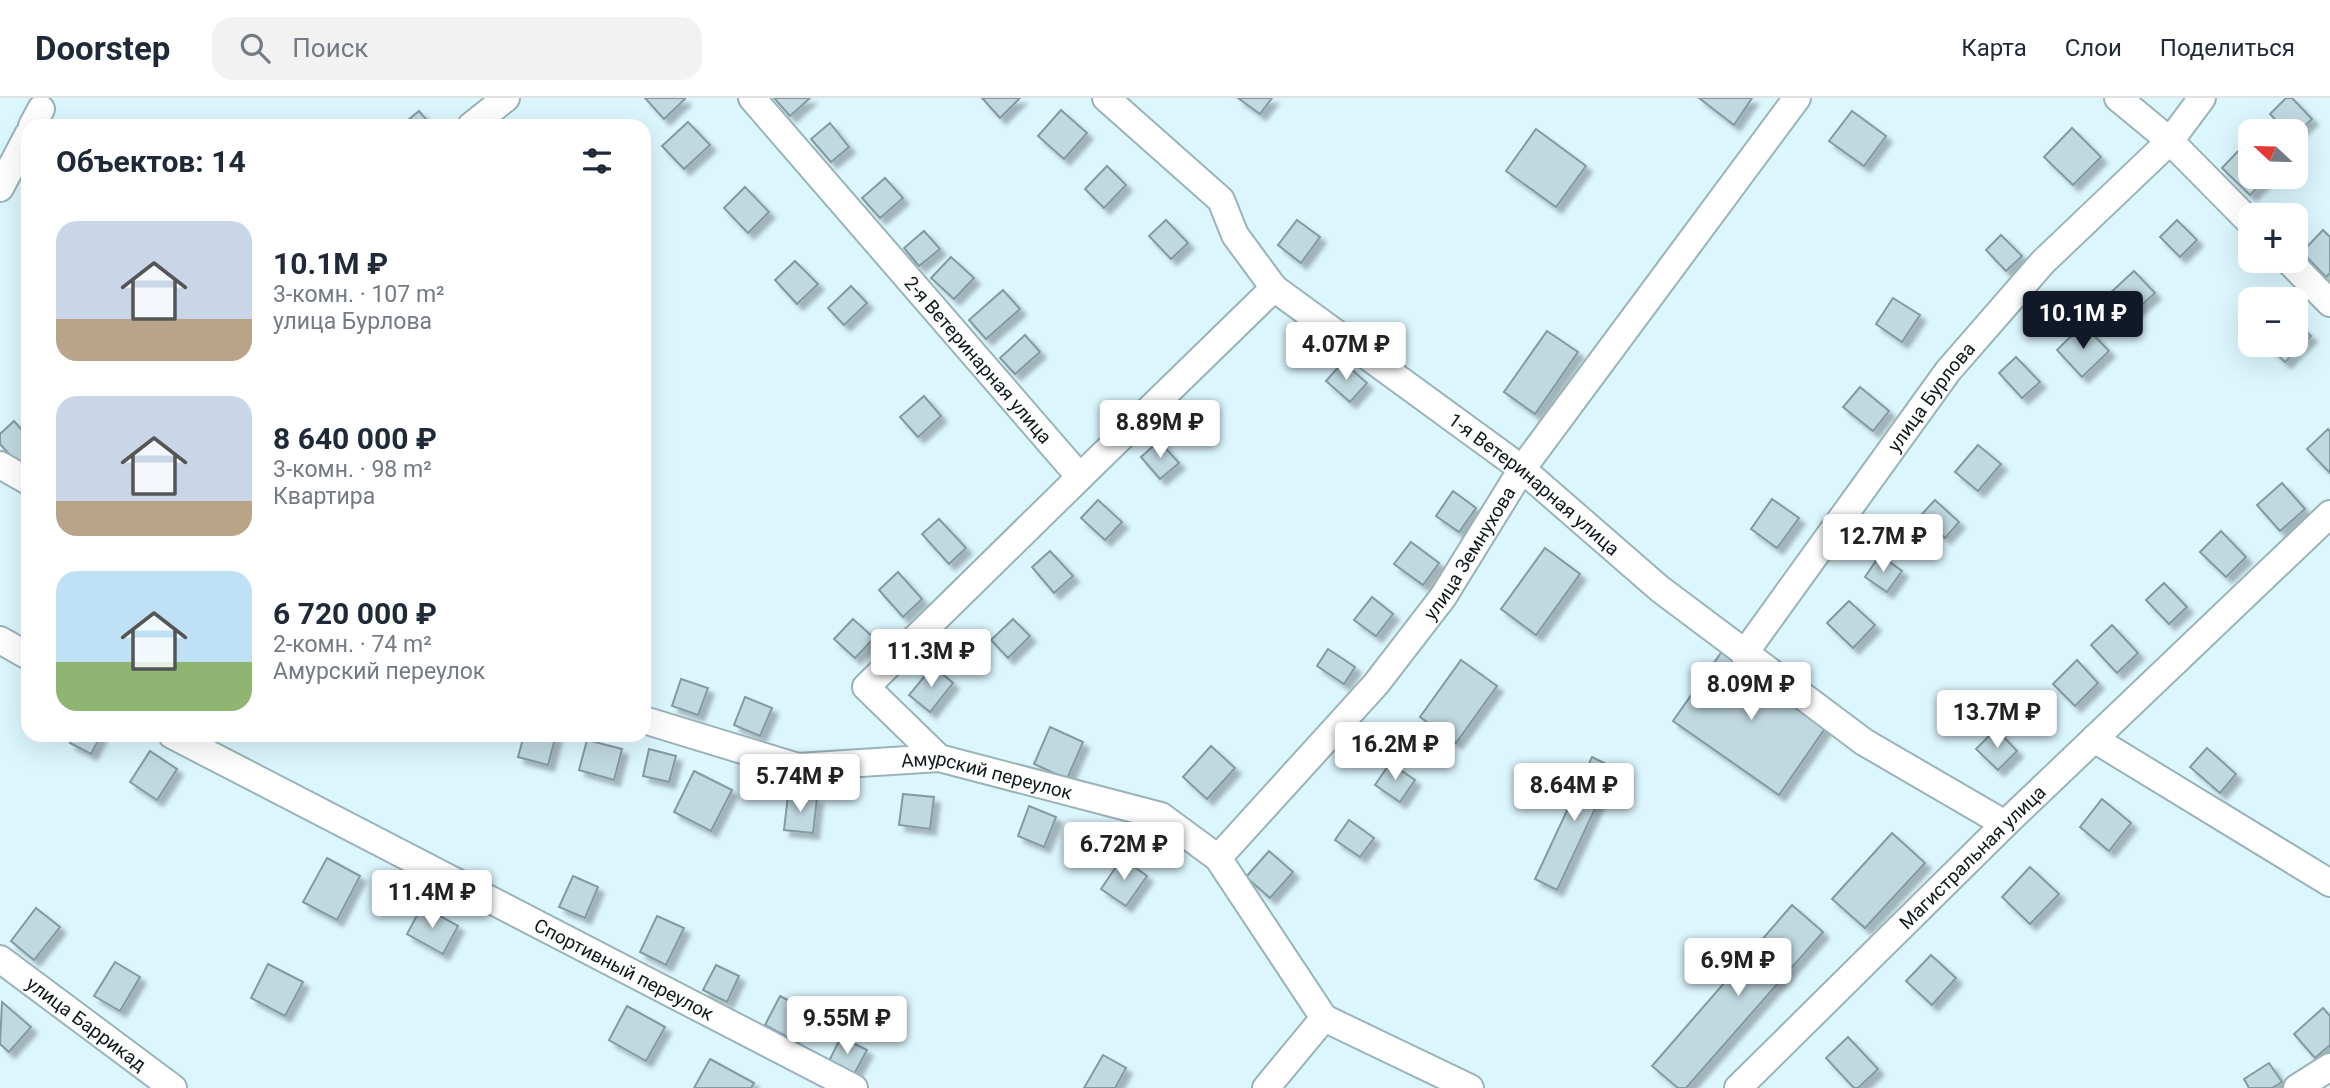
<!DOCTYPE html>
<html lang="ru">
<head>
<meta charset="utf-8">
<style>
	body { margin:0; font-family:Roboto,sans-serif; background:#f2f2f3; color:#1f2937; height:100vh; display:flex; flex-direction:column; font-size:26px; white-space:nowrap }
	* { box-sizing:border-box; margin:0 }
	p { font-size:23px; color:#747a83 }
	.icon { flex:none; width:38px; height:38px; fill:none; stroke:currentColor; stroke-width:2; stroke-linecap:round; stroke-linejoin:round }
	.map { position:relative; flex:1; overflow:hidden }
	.drawer { position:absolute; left:21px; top:21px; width:630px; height:623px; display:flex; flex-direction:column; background:#fff; border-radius:21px; box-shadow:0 7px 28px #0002 }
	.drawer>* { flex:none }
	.needle { width:46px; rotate:292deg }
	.fabs { position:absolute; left:2238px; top:21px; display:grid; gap:14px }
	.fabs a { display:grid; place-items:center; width:70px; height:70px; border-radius:14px; background:#fff; box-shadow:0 7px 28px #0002; font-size:35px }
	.price { position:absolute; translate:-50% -60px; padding:0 16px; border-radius:7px; background:#fff; color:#222; font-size:23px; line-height:46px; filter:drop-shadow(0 2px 4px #0008) }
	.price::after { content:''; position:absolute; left:50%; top:42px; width:21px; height:16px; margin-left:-10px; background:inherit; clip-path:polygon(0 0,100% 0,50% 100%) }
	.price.on { background:#111827; color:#fff }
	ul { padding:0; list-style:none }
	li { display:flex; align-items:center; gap:21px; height:175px; padding:0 35px }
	li span { display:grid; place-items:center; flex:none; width:196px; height:140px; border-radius:21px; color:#555 }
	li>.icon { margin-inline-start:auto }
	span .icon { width:84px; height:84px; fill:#fffc; stroke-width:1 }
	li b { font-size:30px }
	h2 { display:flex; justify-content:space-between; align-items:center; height:84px; padding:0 35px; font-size:30px }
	header { display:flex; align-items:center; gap:42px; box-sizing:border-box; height:98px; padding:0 35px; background:#fff; border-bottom:2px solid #e0e1e3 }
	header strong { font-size:33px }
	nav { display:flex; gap:38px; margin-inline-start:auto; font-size:24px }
	.search { width:490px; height:63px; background:#f2f2f3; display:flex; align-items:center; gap:18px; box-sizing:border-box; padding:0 24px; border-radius:21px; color:#747a83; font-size:26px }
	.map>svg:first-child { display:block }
	.building { fill:#c0d9e0; stroke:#829aa0; stroke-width:2; filter:url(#shadow) }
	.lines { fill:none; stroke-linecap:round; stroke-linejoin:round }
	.minor-casing { stroke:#9ab3b9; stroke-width:30 }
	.minor { stroke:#fff; stroke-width:26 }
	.labels { text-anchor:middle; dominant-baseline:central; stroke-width:6; stroke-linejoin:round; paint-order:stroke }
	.street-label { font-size:19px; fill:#101a1c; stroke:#fefefe }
</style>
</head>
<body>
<header>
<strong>Doorstep</strong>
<div class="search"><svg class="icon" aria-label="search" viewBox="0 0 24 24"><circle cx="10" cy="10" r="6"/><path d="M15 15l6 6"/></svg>Поиск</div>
<nav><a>Карта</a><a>Слои</a><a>Поделиться</a></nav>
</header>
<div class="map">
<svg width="2330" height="990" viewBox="0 0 2330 990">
	<defs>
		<filter id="shadow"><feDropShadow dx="6" dy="6" stdDeviation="2" flood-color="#0004"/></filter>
	</defs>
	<rect width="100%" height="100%" fill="#dcf6fd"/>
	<g class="building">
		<polygon points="645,0 684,0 685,1 664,21"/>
		<polygon points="774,0 810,0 790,18"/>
		<polygon points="982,0 1020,0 1000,20"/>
		<polygon points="1238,0 1272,0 1260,16"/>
		<polygon points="1699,0 1752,0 1734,27"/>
		<polygon points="2286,0 2292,0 2312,21 2296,36 2286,33 2270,16"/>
		<polygon points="1061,12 1087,35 1064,61 1038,38"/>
		<polygon points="419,13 432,28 401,28"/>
		<polygon points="1852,13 1886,38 1864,68 1829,43"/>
		<polygon points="688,24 710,47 684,71 662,48"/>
		<polygon points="830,25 849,49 831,64 811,41"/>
		<polygon points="2072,30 2101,59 2073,87 2044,59"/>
		<polygon points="1536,31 1586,68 1556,109 1506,73"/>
		<polygon points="2241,50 2250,60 2250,79 2268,79 2250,97 2222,70"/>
		<polygon points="1107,68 1126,87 1104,110 1085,91"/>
		<polygon points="885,80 903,100 880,120 862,100"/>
		<polygon points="745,89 769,114 748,135 724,110"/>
		<polygon points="1166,122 1188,145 1171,161 1149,138"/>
		<polygon points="1297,122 1320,139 1301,165 1278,147"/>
		<polygon points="2177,122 2197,142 2180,159 2160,139"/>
		<polygon points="2323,132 2330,139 2330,175 2326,179 2302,154"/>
		<polygon points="924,133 940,151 919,168 904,150"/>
		<polygon points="2001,137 2022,158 2006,173 1986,152"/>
		<polygon points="951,159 974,180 954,201 931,180"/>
		<polygon points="795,163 818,186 797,206 775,182"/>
		<polygon points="2134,173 2155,195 2129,218 2109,196"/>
		<polygon points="851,188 867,205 844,227 828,210"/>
		<polygon points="1003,192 1020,211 986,241 969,222"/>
		<polygon points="1893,200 1920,217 1902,244 1876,226"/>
		<polygon points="2296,224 2311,238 2285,264 2267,247 2296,247"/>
		<polygon points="2083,226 2109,253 2082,279 2057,252"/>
		<polygon points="1547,233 1578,254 1535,316 1504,294"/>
		<polygon points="1025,237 1040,254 1015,276 1000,260"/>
		<polygon points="2016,259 2040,284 2022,300 1999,275"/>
		<polygon points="1343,264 1367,285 1350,304 1326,283"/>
		<polygon points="1860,289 1889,313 1873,333 1843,309"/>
		<polygon points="924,298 941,318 918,339 900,319"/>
		<polygon points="14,323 28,339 28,358 19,367 0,346 0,336"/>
		<polygon points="2328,331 2330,334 2330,375 2307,351"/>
		<polygon points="1159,343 1179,365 1160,381 1141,359"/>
		<polygon points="1978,347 2001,366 1978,393 1955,374"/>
		<polygon points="2282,385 2305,411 2280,433 2257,407"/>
		<polygon points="1453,393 1476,410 1459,434 1436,418"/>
		<polygon points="1772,401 1799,420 1777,450 1751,431"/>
		<polygon points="1098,402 1122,424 1105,442 1081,420"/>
		<polygon points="1935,402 1959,424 1945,440 1921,417"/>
		<polygon points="939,421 966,450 949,466 922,436"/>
		<polygon points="2221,433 2246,459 2226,479 2200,454"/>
		<polygon points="1411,444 1439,465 1423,487 1394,466"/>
		<polygon points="1545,450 1580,476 1536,537 1501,511"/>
		<polygon points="1050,453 1073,478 1054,495 1032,469"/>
		<polygon points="1880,457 1902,473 1887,494 1865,479"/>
		<polygon points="898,474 922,501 903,519 879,492"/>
		<polygon points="2164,485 2187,509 2169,526 2146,502"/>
		<polygon points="1372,499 1393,516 1376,538 1354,522"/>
		<polygon points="1849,503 1875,527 1853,550 1827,525"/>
		<polygon points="853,521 874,540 855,560 834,541"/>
		<polygon points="1013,521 1030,538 1008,560 991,542"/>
		<polygon points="2112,527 2138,555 2117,575 2091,547"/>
		<polygon points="1328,551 1355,569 1344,586 1317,568"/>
		<polygon points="1723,552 1828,626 1779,697 1673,623"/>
		<polygon points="1461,562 1497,588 1456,645 1420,619"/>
		<polygon points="2077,562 2098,585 2075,608 2053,586"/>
		<polygon points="933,568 953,585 930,614 909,597"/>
		<polygon points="681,581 708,590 698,617 672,608"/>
		<polygon points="745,599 772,610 760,638 734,627"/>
		<polygon points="1050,629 1083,644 1067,681 1034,666"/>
		<polygon points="1996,631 2017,653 1998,672 1976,651"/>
		<polygon points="74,637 101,637 91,656 70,645"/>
		<polygon points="524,637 556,637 548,667 518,659"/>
		<polygon points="587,642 622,651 614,682 579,672"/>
		<polygon points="1211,648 1235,670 1207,701 1183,679"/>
		<polygon points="2207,650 2236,676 2220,695 2190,669"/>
		<polygon points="649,651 676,658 669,684 643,678"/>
		<polygon points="150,653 177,671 157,702 130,684"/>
		<polygon points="1592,659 1614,670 1557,792 1535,781"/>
		<polygon points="1390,665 1415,682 1400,704 1375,687"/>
		<polygon points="694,673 732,692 711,733 674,714"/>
		<polygon points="903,696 934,699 930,731 899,727"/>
		<polygon points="788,697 817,700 813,735 784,732"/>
		<polygon points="2102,701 2131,725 2109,753 2080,729"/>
		<polygon points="1029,708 1056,719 1044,749 1018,738"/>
		<polygon points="1349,722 1374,740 1360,759 1335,742"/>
		<polygon points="1892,735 1925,765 1865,830 1832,801"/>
		<polygon points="1269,753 1293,774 1270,800 1246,779"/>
		<polygon points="327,760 360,778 337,822 303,804"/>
		<polygon points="1122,760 1147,778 1126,808 1101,791"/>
		<polygon points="2030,769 2059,796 2030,826 2002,799"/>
		<polygon points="573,778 598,789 585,820 559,809"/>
		<polygon points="1792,807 1823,834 1686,990 1678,990 1652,968"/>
		<polygon points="422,808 458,828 443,856 407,836"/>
		<polygon points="36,810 60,829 34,862 11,843"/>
		<polygon points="657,818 684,830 666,867 640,854"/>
		<polygon points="1931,857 1956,880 1932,907 1906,883"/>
		<polygon points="115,864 140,879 120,913 94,898"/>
		<polygon points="268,866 303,884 285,918 251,900"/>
		<polygon points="716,867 739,878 727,904 703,892"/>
		<polygon points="780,898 806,912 791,941 765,927"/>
		<polygon points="2,904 31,929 9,954 0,946"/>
		<polygon points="627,908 665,929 646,963 609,942"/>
		<polygon points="2323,910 2330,918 2330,947 2315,960 2294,936"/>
		<polygon points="841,939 867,952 853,978 828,965"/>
		<polygon points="1848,939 1878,971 1858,990 1854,990 1826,960"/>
		<polygon points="1103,957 1126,970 1115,990 1084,990"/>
		<polygon points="710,961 754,985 751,990 694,990"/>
		<polygon points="2269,965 2282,984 2272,990 2249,990 2244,981"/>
	</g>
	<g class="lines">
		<g class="minor-casing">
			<g id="minor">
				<path id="s1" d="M 752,0 L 1080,379 L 866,589 L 939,660"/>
				<path id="s2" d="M 1106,0 L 1221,102 L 1235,137 L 1274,190 L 1522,371 L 1660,491 L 1864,644 L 2005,726"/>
				<polyline points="2118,0 2170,43 2250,124"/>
				<polyline points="32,28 41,11"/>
				<polyline points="471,28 506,0"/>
				<polyline points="0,90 28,37"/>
				<polyline points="2289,163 2330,205"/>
				<polyline points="0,367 28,383"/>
				<polyline points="1080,379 1274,190"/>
				<polyline points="0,542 28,558"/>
				<path id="s3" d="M 1744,556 L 1948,273 L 2043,164 L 2170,43 L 2202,0"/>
				<path id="s4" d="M 644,622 L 798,669 L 939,660 L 1161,718 L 1218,760 L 1324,920 L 1470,990"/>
				<path id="s5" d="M 172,637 L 854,990"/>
				<polyline points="2094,641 2330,785"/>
				<path id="s6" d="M 1218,760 L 1376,586 L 1443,499 L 1522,371 L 1797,0"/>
				<path id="s7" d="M 0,861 L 173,990"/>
				<polyline points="1266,990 1324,920"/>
				<path id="s8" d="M 1738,990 L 2005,726 L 2330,416"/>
				<polyline points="2297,990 2330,969"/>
			</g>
		</g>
		<use href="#minor" class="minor"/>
	</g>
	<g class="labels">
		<g class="street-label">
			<text stroke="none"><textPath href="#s1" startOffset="346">2-я Ветеринарная улица</textPath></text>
			<text stroke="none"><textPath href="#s3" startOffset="318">улица Бурлова</textPath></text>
			<text stroke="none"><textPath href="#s2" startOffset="583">1-я Ветеринарная улица</textPath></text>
			<text stroke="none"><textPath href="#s6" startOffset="396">улица Земнухова</textPath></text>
			<text stroke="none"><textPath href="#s4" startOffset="352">Амурский переулок</textPath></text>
			<text stroke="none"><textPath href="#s8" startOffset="329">Магистральная улица</textPath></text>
			<text stroke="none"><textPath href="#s5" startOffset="509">Спортивный переулок</textPath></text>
			<text stroke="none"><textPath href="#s7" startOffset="108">улица Баррикад</textPath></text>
		</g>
	</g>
</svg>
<div class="fabs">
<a><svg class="needle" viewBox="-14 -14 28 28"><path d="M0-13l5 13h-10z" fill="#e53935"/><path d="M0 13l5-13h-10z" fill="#747a83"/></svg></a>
<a>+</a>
<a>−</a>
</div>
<b class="price on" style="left:2083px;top:253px">10.1M ₽</b>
<b class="price" style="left:1346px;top:284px">4.07M ₽</b>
<b class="price" style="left:1160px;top:362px">8.89M ₽</b>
<b class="price" style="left:1883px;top:476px">12.7M ₽</b>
<b class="price" style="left:931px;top:591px">11.3M ₽</b>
<b class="price" style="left:1751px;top:624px">8.09M ₽</b>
<b class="price" style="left:1997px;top:652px">13.7M ₽</b>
<b class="price" style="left:1395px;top:684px">16.2M ₽</b>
<b class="price" style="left:800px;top:716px">5.74M ₽</b>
<b class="price" style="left:1574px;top:725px">8.64M ₽</b>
<b class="price" style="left:1124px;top:784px">6.72M ₽</b>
<b class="price" style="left:432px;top:832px">11.4M ₽</b>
<b class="price" style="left:1738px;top:900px">6.9M ₽</b>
<b class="price" style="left:847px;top:958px">9.55M ₽</b>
<section class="drawer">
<h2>Объектов: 14<svg class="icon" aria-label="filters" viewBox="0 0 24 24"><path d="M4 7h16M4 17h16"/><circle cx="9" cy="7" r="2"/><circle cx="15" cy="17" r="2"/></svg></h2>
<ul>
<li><span style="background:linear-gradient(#c9d6e8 70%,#b9a48a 0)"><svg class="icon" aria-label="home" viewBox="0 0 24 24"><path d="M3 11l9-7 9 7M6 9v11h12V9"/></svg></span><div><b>10.1M ₽</b><p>3-комн. · 107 m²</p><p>улица Бурлова</p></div></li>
<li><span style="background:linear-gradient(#c9d6e8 75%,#b9a48a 0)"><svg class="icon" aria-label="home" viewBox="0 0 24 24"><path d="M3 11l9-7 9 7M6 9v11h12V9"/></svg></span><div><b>8 640 000 ₽</b><p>3-комн. · 98 m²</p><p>Квартира</p></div></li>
<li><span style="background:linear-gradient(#bfe0f5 65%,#8fb573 0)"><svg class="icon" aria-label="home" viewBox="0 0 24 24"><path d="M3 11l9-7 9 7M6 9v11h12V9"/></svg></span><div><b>6 720 000 ₽</b><p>2-комн. · 74 m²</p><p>Амурский переулок</p></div></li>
</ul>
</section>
</div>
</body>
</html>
